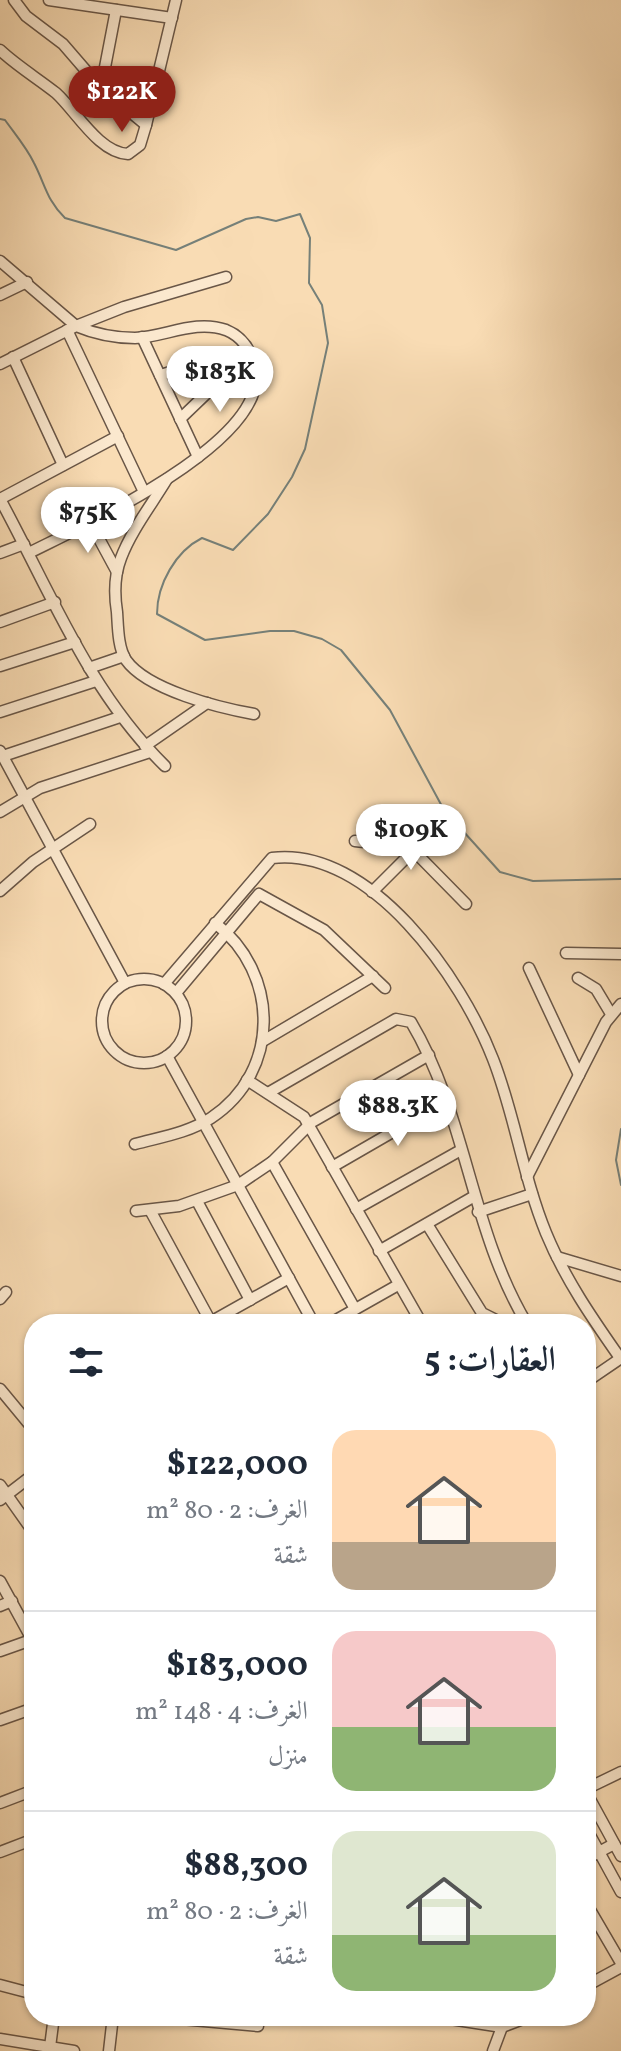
<!DOCTYPE html>
<html lang="ar">
<head>
<meta charset="utf-8">
<style>
	body { margin:0; font-family:Vollkorn,Amiri,serif; background:#f2f2f3; color:#1f2937; direction:rtl; height:100vh; display:flex; flex-direction:column; font-size:30px; white-space:nowrap }
	* { box-sizing:border-box; margin:0 }
	p { font-size:26px; color:#747a83 }
	.icon { flex:none; width:44px; height:44px; fill:none; stroke:currentColor; stroke-width:2; stroke-linecap:round; stroke-linejoin:round }
	.map { position:relative; flex:1; overflow:hidden; direction:ltr }
	.drawer { position:absolute; left:24px; top:1314px; width:572px; height:712px; display:flex; flex-direction:column; background:#fff; border-radius:32px; box-shadow:0 2px 6px #0004; direction:rtl }
	.drawer>* { flex:none }
	.price { position:absolute; translate:-50% -68px; padding:0 18px; border-radius:28px; background:#fff; color:#222; font-size:26px; line-height:52px; filter:drop-shadow(0 2px 4px #0008) }
	.price::after { content:''; position:absolute; left:50%; top:48px; width:24px; height:18px; margin-left:-12px; background:inherit; clip-path:polygon(0 0,100% 0,50% 100%) }
	.price.current { background:#8f2418; color:#fff }
	ul { padding:0; list-style:none }
	li { display:flex; align-items:center; gap:24px; height:200px; padding:0 40px }
	li+li { border-top:2px solid #e0e1e3 }
	li span { display:grid; place-items:center; flex:none; width:224px; height:160px; border-radius:24px; color:#555 }
	li>.icon { margin-inline-start:auto }
	span .icon { width:96px; height:96px; fill:#fffc; stroke-width:1 }
	li b { font-size:34px }
	h2 { display:flex; justify-content:space-between; align-items:center; height:96px; padding:0 40px; font-size:34px }
	.map>svg:first-child { display:block }
	.lines { fill:none; stroke-linecap:round; stroke-linejoin:round }
	.stream { stroke:#768079; stroke-width:2 }
	.street-casing { stroke:#695647; stroke-width:13 }
	.street { stroke:#fbe8ce; stroke-width:10 }
</style>
</head>
<body>
<div class="map">
<svg width="621" height="2051" viewBox="0 0 621 2051">
	<rect width="100%" height="100%" fill="#f9dcb4"/>
	<filter id="stains"><feTurbulence type="fractalNoise" baseFrequency=".0025" numOctaves="4"/><feColorMatrix values="0 0 0 0 .2 0 0 0 0 .09 0 0 0 0 .02 0 0 0 .5 -.17"/></filter>
	<radialGradient id="worn" r=".72"><stop offset=".6" stop-color="#630" stop-opacity="0"/><stop offset="1" stop-color="#630" stop-opacity=".3"/></radialGradient>
	<g class="lines">
		<g class="stream">
			<path d="M 0,119 L 5,120 C 15,134 27,148 34,163 C 45,184 47,201 65,218 L 176,250 L 246,219 L 258,217 L 276,221 L 300,214 L 310,238 L 309,283 L 322,305 L 328,343 L 305,449 L 292,477 L 268,514 L 233,550 L 202,538 C 176,551 157,584 157,614 L 205,640 L 270,631 L 294,631 L 322,639 L 341,650 L 390,710 L 444,810 L 500,872 L 533,881 L 621,879"/>
			<polyline points="621,1129 616,1160 621,1185"/>
		</g>
		<g class="street-casing">
			<g id="street">
				<polyline points="14,0 26,16 63,44 101,88 146,125"/>
				<polyline points="49,0 172,18"/>
				<path d="M 0,50 C 17,66 37,78 56,93 C 76,111 99,153 128,154 L 140,145 L 146,125 L 176,0"/>
				<polyline points="101,88 116,10"/>
				<polyline points="0,261 76,326 124,307 226,277"/>
				<polyline points="0,295 27,282"/>
				<polyline points="67,330 144,492"/>
				<polyline points="142,337 198,457"/>
				<polyline points="13,357 63,465"/>
				<path d="M 0,364 L 76,326 C 95,334 114,338 135,338 C 165,337 195,319 226,330 C 243,337 251,350 255,367 C 273,441 82,526 29,553"/>
				<path d="M 160,375 C 177,371 201,359 216,372 L 205,395 L 180,419"/>
				<path d="M 118,436 L 0,499 C 50,591 89,692 165,766"/>
				<path d="M 167,479 C 152,504 131,531 121,558 C 114,576 114,593 117,612 C 118,627 118,648 126,660 C 147,690 220,708 254,714"/>
				<polyline points="90,522 117,572"/>
				<polyline points="0,553 24,544"/>
				<polyline points="0,622 55,602"/>
				<polyline points="0,666 75,642"/>
				<polyline points="89,668 124,656"/>
				<polyline points="0,712 96,681"/>
				<polyline points="145,746 207,703"/>
				<polyline points="0,751 125,983"/>
				<polyline points="3,756 120,717"/>
				<polyline points="0,812 40,788 150,752"/>
				<polyline points="355,841 410,847 466,904"/>
				<polyline points="0,891 33,862 90,824"/>
				<polyline points="372,892 414,850"/>
				<polyline points="566,953 621,954"/>
				<polyline points="529,968 579,1075"/>
				<polyline points="578,978 596,989 611,1014"/>
				<circle cx="144" cy="1021" r="42"/>
				<path d="M 164,984 L 272,858 C 371,846 462,979 493,1059 C 515,1115 523,1177 546,1233 C 565,1279 592,1318 620,1358"/>
				<polyline points="176,993 259,894 324,930 385,988"/>
				<polyline points="263,1041 373,976"/>
				<polyline points="167,1056 314,1324"/>
				<polyline points="247,1080 304,1117 422,1324"/>
				<path d="M 268,1093 L 396,1019 L 411,1022 C 467,1116 470,1229 527,1324"/>
				<path d="M 135,1144 C 161,1137 188,1133 211,1118 C 281,1072 280,973 215,923"/>
				<polyline points="272,1162 355,1309"/>
				<polyline points="332,1167 448,1100"/>
				<polyline points="527,1177 606,1022 621,1004"/>
				<polyline points="197,1201 250,1300"/>
				<polyline points="356,1209 461,1150"/>
				<polyline points="150,1210 212,1324"/>
				<polyline points="136,1211 179,1206 238,1185 272,1162 312,1122 429,1055"/>
				<polyline points="478,1212 532,1194"/>
				<polyline points="427,1224 482,1313 504,1324"/>
				<polyline points="379,1251 473,1197"/>
				<polyline points="557,1257 621,1276"/>
				<polyline points="0,1299 6,1292"/>
				<polyline points="207,1324 289,1278"/>
				<polyline points="329,1324 398,1285"/>
				<polyline points="586,1382 621,1358"/>
				<polyline points="0,1389 34,1430"/>
				<polyline points="0,1485 34,1533"/>
				<polyline points="0,1500 34,1474"/>
				<polyline points="0,1581 34,1643"/>
				<polyline points="0,1606 12,1601"/>
				<polyline points="0,1651 34,1639"/>
				<polyline points="0,1720 34,1708"/>
				<polyline points="586,1789 621,1772"/>
				<polyline points="586,1792 621,1856"/>
				<polyline points="0,1803 34,1790"/>
				<polyline points="586,1828 621,1892"/>
				<polyline points="0,1852 34,1839"/>
				<polyline points="586,1859 614,1844"/>
				<polyline points="586,1903 621,1963"/>
				<polyline points="0,1985 34,1994"/>
				<polyline points="586,1986 621,1967"/>
				<polyline points="148,2016 258,2026"/>
				<polyline points="431,2016 502,2027 531,2016"/>
				<polyline points="0,2039 74,2051"/>
				<polyline points="50,2047 54,2016"/>
				<polyline points="109,2051 113,2016"/>
				<polyline points="493,2051 502,2027 496,2016"/>
			</g>
		</g>
		<use href="#street" class="street"/>
	</g>
	<rect width="100%" height="100%" filter="url(#stains)"/>
	<rect width="100%" height="100%" fill="url(#worn)"/>
</svg>
<b class="price current" style="left:122px;top:134px">$122K</b>
<b class="price" style="left:220px;top:414px">$183K</b>
<b class="price" style="left:88px;top:555px">$75K</b>
<b class="price" style="left:411px;top:872px">$109K</b>
<b class="price" style="left:398px;top:1148px">$88.3K</b>
<section class="drawer">
<h2>العقارات: 5<svg class="icon" aria-label="filters" viewBox="0 0 24 24"><path d="M4 7h16M4 17h16"/><circle cx="9" cy="7" r="2"/><circle cx="15" cy="17" r="2"/></svg></h2>
<ul>
<li><span style="background:linear-gradient(#ffd9b3 70%,#b9a48a 0)"><svg class="icon" aria-label="home" viewBox="0 0 24 24"><path d="M3 11l9-7 9 7M6 9v11h12V9"/></svg></span><div><b>$122,000</b><p>الغرف: 2 · 80 m²</p><p>شقة</p></div></li>
<li><span style="background:linear-gradient(#f6c9c9 60%,#8fb573 0)"><svg class="icon" aria-label="home" viewBox="0 0 24 24"><path d="M3 11l9-7 9 7M6 9v11h12V9"/></svg></span><div><b>$183,000</b><p>الغرف: 4 · 148 m²</p><p>منزل</p></div></li>
<li><span style="background:linear-gradient(#dfe7d0 65%,#8fb573 0)"><svg class="icon" aria-label="home" viewBox="0 0 24 24"><path d="M3 11l9-7 9 7M6 9v11h12V9"/></svg></span><div><b>$88,300</b><p>الغرف: 2 · 80 m²</p><p>شقة</p></div></li>
</ul>
</section>
</div>
</body>
</html>
